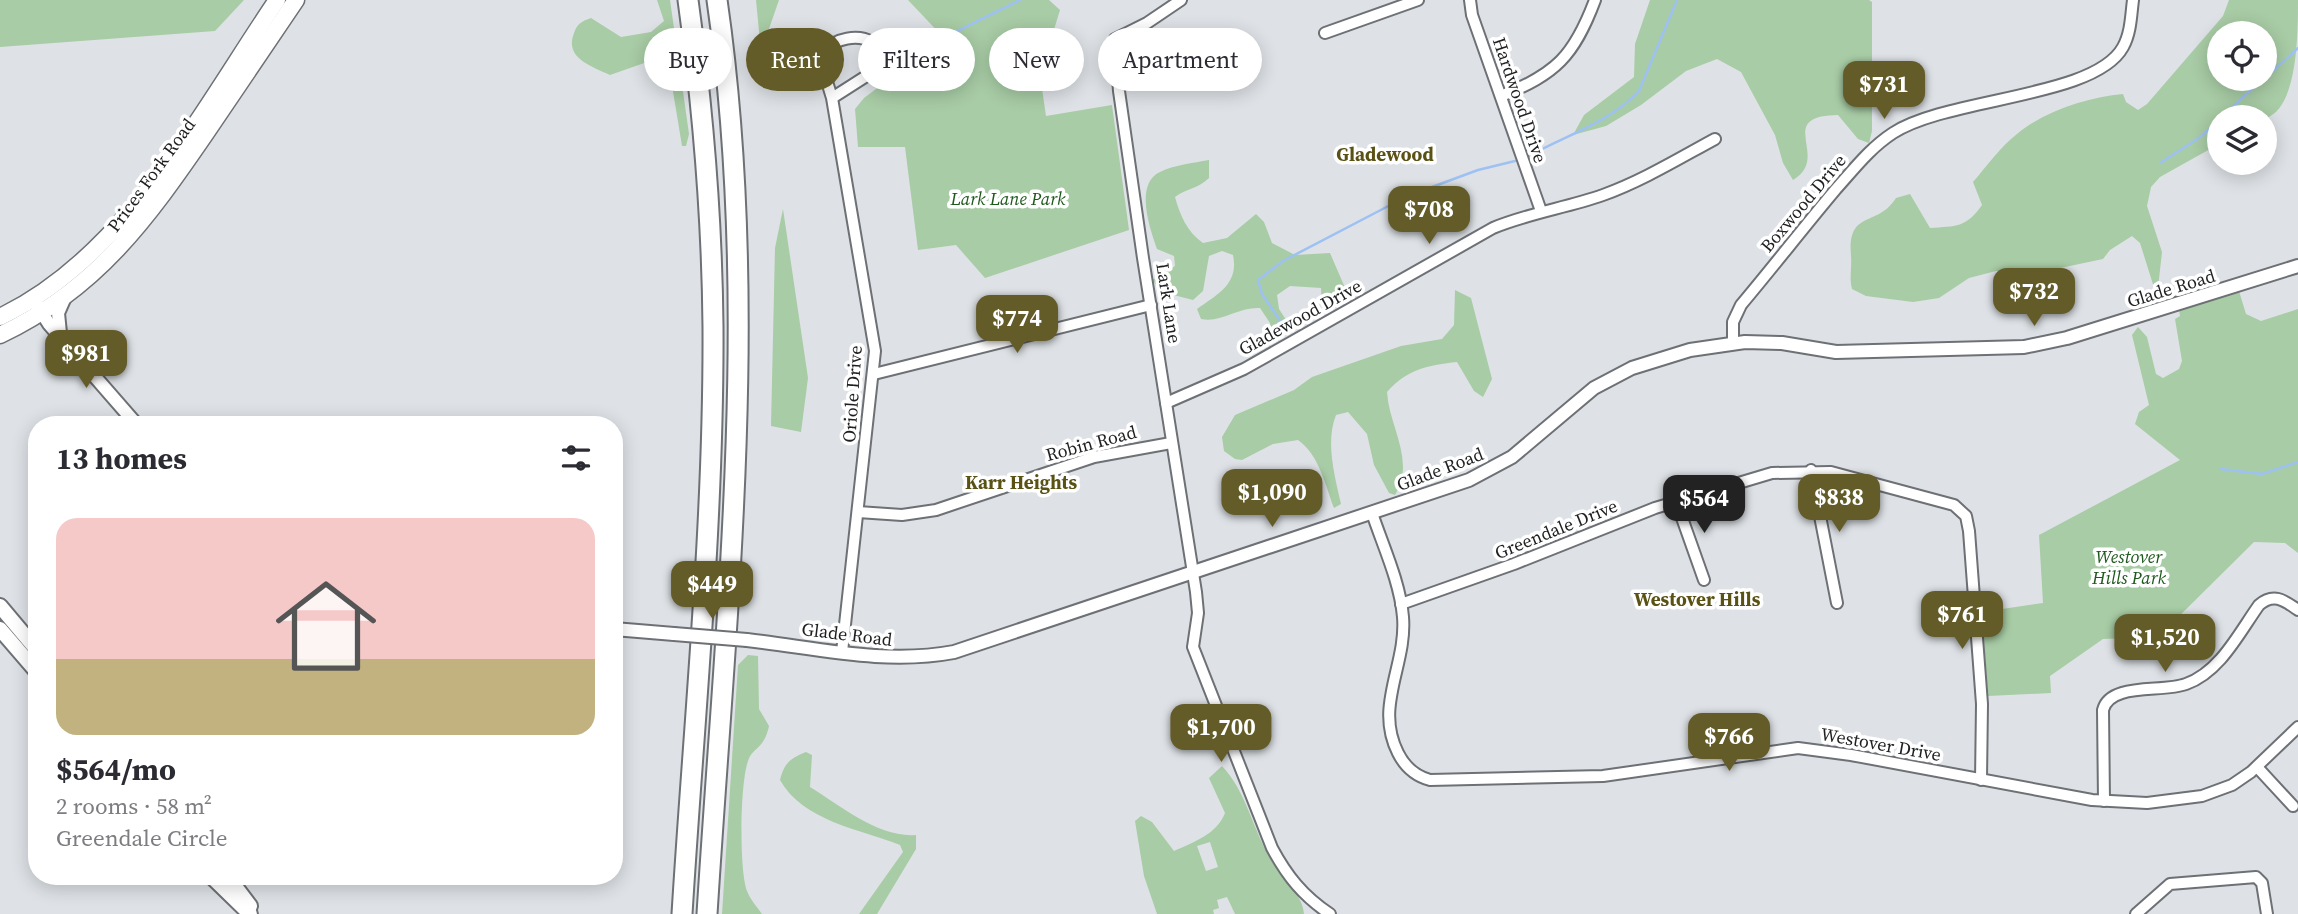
<!DOCTYPE html>
<html lang="en">
<head>
<meta charset="utf-8">
<style>
	body { margin:0; font-family:"Source Serif 4",serif; background:#f7f7f7; color:#2b2b33; height:100vh; display:flex; flex-direction:column; font-size:26px; white-space:nowrap }
	* { box-sizing:border-box; margin:0 }
	p { font-size:23px; color:#7c7c81 }
	.icon { flex:none; width:38px; height:38px; fill:none; stroke:currentColor; stroke-width:2; stroke-linecap:round; stroke-linejoin:round }
	.map { position:relative; flex:1; overflow:hidden }
	.sheet { position:absolute; left:28px; top:416px; width:595px; height:469px; display:flex; flex-direction:column; background:#fff; border-radius:28px; box-shadow:0 4px 18px #0003 }
	.sheet>* { flex:none }
	.banner { position:absolute; left:644px; top:28px; width:665px; height:63px; display:flex; gap:14px }
	.fabs { position:absolute; left:2207px; top:21px; display:grid; gap:14px }
	.fabs a { display:grid; place-items:center; width:70px; height:70px; border-radius:50%; background:#fff; box-shadow:0 4px 18px #0003; font-size:35px }
	.price { position:absolute; translate:-50% -60px; padding:0 16px; border-radius:14px; background:#635b28; color:#fff; font-size:23px; line-height:46px; filter:drop-shadow(0 2px 4px #0008) }
	.price::after { content:''; position:absolute; left:50%; top:42px; width:21px; height:16px; margin-left:-10px; background:inherit; clip-path:polygon(0 0,100% 0,50% 100%) }
	.price.on { background:#222; color:#fff }
	ul { padding:0; list-style:none }
	li { display:grid; align-content:center; gap:14px; height:371px; padding:0 28px }
	li span { display:grid; place-items:center; height:217px; border-radius:21px; color:#555 }
	li>.icon { margin-inline-start:auto }
	span .icon { width:126px; height:126px; fill:#fffc; stroke-width:1 }
	li b { font-size:30px }
	h2 { display:flex; justify-content:space-between; align-items:center; height:84px; padding:0 28px; font-size:30px }
	.tag { padding:0 24px; border-radius:32px; background:#fff; box-shadow:0 4px 18px #0003; font-size:24px; line-height:63px }
	.tag.on { background:#635b28; color:#fff }
	.map>svg:first-child { display:block }
	.green { fill:#a8cca5; fill-rule:evenodd }
	.lines { fill:none; stroke-linecap:round; stroke-linejoin:round }
	.stream { stroke:#9ec1f3; stroke-width:2.5 }
	.minor-casing { stroke:#6d7074; stroke-width:14 }
	.tertiary-casing { stroke:#6d7074; stroke-width:16 }
	.secondary-casing { stroke:#6d7074; stroke-width:18 }
	.primary-casing { stroke:#6d7074; stroke-width:19 }
	.motorway-casing { stroke:#6d7074; stroke-width:23 }
	.minor { stroke:#fff; stroke-width:10 }
	.tertiary { stroke:#fff; stroke-width:12 }
	.secondary { stroke:#fff; stroke-width:14 }
	.primary { stroke:#fff; stroke-width:16 }
	.motorway { stroke:#fff; stroke-width:19 }
	.tertiary-bridge-casing { stroke:#6d7074; stroke-width:16; stroke-linecap:butt }
	.tertiary-bridge { stroke:#fff; stroke-width:12 }
	.labels { text-anchor:middle; dominant-baseline:central; stroke-width:7; stroke-linejoin:round; paint-order:stroke }
	.street-label { font-size:18px; fill:#1e1f20; stroke:#fff }
	.park-label { font-size:18px; font-style:italic; fill:#1e591c; stroke:#fff }
	.neighbourhood-label { font-size:19px; font-weight:bold; fill:#5a5214; stroke:#fff }
</style>
</head>
<body>
<div class="map">
<svg width="2298" height="914" viewBox="0 0 2298 914">
	<rect width="100%" height="100%" fill="#dee2e6"/>
	<g class="green">
		<polygon points="0,0 244,0 215,31 0,47"/>
		<path d="M 657,0 L 670,0 L 689,134 L 686,146 L 682,146 L 667,55 L 610,75 C 591,66 564,58 574,33 C 577,24 582,21 591,18 L 621,37 L 651,32 L 664,21 Z"/>
		<polygon points="756,0 779,0 761,52"/>
		<polygon points="908,0 1049,0 1060,10 1040,75 1046,116 1112,105 1129,230 985,278 956,245 918,250 905,147 858,147 855,109 864,98 944,38"/>
		<path d="M 1650,0 L 1869,0 L 1872,2 L 1872,131 L 1869,143 L 1858,139 L 1838,115 C 1773,116 1832,157 1793,180 L 1783,163 L 1775,135 L 1741,72 L 1717,59 L 1686,71 L 1641,105 L 1606,126 L 1573,135 L 1584,115 L 1634,77 L 1635,44 Z"/>
		<path d="M 2229,0 L 2298,0 C 2298,32 2298,108 2266,118 C 2256,120 2233,117 2219,117 L 2219,144 L 2160,177 L 2151,187 L 2147,206 L 2162,252 L 2157,297 L 2140,243 L 2132,236 L 2110,250 L 2103,259 L 2046,271 L 1996,271 L 1969,278 L 1939,298 L 1913,302 L 1866,296 L 1852,289 C 1849,278 1852,268 1851,256 C 1847,209 1877,228 1896,198 L 1910,194 L 1930,228 C 1956,226 1966,228 1982,205 L 1973,182 C 1987,166 2000,147 2017,134 C 2044,111 2089,97 2123,94 L 2126,102 L 2138,110 L 2147,104 L 2223,16 ZM 2219,33 L 2264,33 L 2264,79 L 2219,79 Z"/>
		<path d="M 1209,160 L 1209,178 C 1198,189 1187,188 1175,197 C 1180,215 1187,232 1203,243 L 1227,238 L 1256,214 L 1264,222 L 1272,243 L 1295,255 L 1330,253 L 1349,297 C 1343,307 1333,310 1322,308 L 1321,288 L 1290,286 L 1277,295 L 1279,309 L 1294,332 L 1272,337 L 1270,323 L 1260,308 C 1237,307 1222,323 1201,319 L 1197,309 C 1218,294 1239,284 1233,255 L 1222,251 L 1209,256 L 1203,291 L 1193,300 L 1162,292 L 1152,280 L 1175,266 L 1174,256 L 1157,249 C 1150,229 1134,184 1160,172 C 1174,165 1193,163 1209,160 Z"/>
		<polygon points="783,209 808,378 801,432 771,426 775,248"/>
		<path d="M 1455,290 L 1471,298 L 1492,379 L 1483,397 L 1474,391 L 1457,362 C 1429,365 1407,369 1387,392 C 1389,427 1416,461 1395,495 L 1389,493 L 1374,465 L 1367,434 L 1348,412 L 1336,415 C 1325,442 1335,477 1341,504 L 1334,508 C 1325,484 1319,455 1298,440 L 1273,444 L 1242,460 L 1235,459 L 1224,451 L 1222,437 L 1235,415 L 1294,390 L 1312,377 L 1401,346 L 1442,339 L 1454,325 Z"/>
		<polygon points="2239,291 2246,314 2261,321 2298,309 2298,553 2285,543 2254,542 2158,637 2103,639 2050,676 2051,693 1988,696 1982,612 2043,603 2039,535 2180,460 2135,424 2139,412 2149,405 2132,335 2138,327 2147,337 2156,374 2163,378 2179,369 2182,361 2175,319 2180,316 2179,310"/>
		<path d="M 748,655 L 758,656 L 759,709 L 769,726 C 764,750 752,747 748,761 C 740,784 739,869 747,891 C 750,899 757,907 762,914 L 722,914 L 738,665 Z"/>
		<path d="M 806,752 L 812,755 L 810,787 C 841,806 879,838 916,835 L 916,849 L 877,914 L 859,914 L 903,852 L 900,845 C 859,829 803,821 780,780 C 784,763 791,758 806,752 Z"/>
		<path d="M 1222,766 C 1247,792 1253,832 1273,863 C 1283,879 1303,895 1304,914 L 1235,914 L 1227,897 L 1217,900 L 1219,908 L 1213,910 L 1214,914 L 1157,914 L 1144,876 L 1135,821 L 1141,816 L 1152,822 L 1174,851 C 1194,842 1217,834 1225,813 L 1209,778 ZM 1210,842 L 1218,867 L 1206,871 L 1197,846 Z"/>
	</g>
	<g class="lines">
		<g class="stream">
			<path d="M 917,54 C 950,33 985,18 1020,0"/>
			<path d="M 2222,117 C 2247,92 2273,72 2298,48"/>
			<path d="M 1529,156 C 1566,135 1609,123 1639,91 L 1677,0"/>
			<polyline points="2160,163 2199,138 2219,120"/>
			<polyline points="1432,187 1478,170 1515,161"/>
			<polyline points="1287,331 1262,294 1258,280 1283,261 1398,201"/>
			<polyline points="2221,469 2262,474 2298,462"/>
		</g>
		<g class="minor-casing">
			<g id="minor">
				<path d="M 1181,0 L 1147,23 L 1115,39 L 1119,91 L 1143,258 L 1196,592 L 1198,613 L 1193,647 L 1272,848 C 1287,876 1303,896 1330,914"/>
				<polyline points="1470,0 1472,15 1541,211"/>
				<polyline points="1325,33 1418,0"/>
				<path d="M 1501,96 C 1556,74 1574,56 1595,0"/>
				<path d="M 832,98 L 825,75 L 825,51 C 835,38 858,34 872,42 L 879,57 L 868,75 L 832,98 L 875,351 L 842,652"/>
				<path d="M 1733,343 L 1733,322 L 1741,305 C 1773,267 1804,227 1836,189 C 1854,169 1870,148 1893,133 C 1949,97 2095,98 2123,47 C 2131,33 2131,15 2133,0"/>
				<polyline points="874,374 1151,305"/>
				<path d="M 1166,403 L 1244,369 L 1493,228 C 1529,213 1566,208 1603,195 C 1642,181 1678,159 1715,139"/>
				<polyline points="1811,470 1837,603"/>
				<polyline points="1676,501 1704,580"/>
				<polyline points="858,512 902,515 936,510 1094,457 1171,443"/>
				<path d="M 1372,513 C 1383,546 1400,582 1403,617 C 1407,665 1374,706 1398,753 C 1405,767 1415,776 1430,780 L 1603,776 L 1798,748 L 1851,755 L 2092,800 L 2147,803 L 2202,796 L 2232,785 L 2251,772 L 2298,727"/>
				<polyline points="1401,604 1514,564 1655,508 1772,473 1831,472 1954,505 1966,516 1969,531 1982,704 1981,780"/>
				<polyline points="2257,767 2293,806"/>
				<path d="M 2104,801 L 2103,710 C 2110,682 2162,693 2186,684 C 2220,672 2239,633 2259,605 C 2274,592 2285,601 2298,610"/>
				<polyline points="2136,914 2170,884 2256,877 2262,883 2267,914"/>
			</g>
		</g>
		<g class="tertiary-casing">
			<g id="tertiary">
				<polyline points="37,305 49,324 137,425"/>
				<polyline points="60,333 58,313 65,297"/>
				<polyline points="614,629 674,634"/>
				<path d="M 747,640 C 817,648 885,665 954,652 L 1469,480 L 1512,457 L 1594,388 L 1632,368 L 1690,350 L 1745,342 L 1782,343 L 1836,352 L 2024,347 L 2067,338 L 2298,266"/>
			</g>
		</g>
		<g class="secondary-casing">
			<g id="secondary">
				<polyline points="0,606 37,650"/>
				<polyline points="0,629 37,672"/>
				<polyline points="212,877 250,914"/>
				<polyline points="228,877 250,906"/>
			</g>
		</g>
		<g class="primary-casing">
			<g id="primary">
				<path d="M 0,317 C 126,257 201,112 277,0"/>
				<path d="M 0,335 C 97,289 147,219 206,133 C 236,88 266,44 296,0"/>
			</g>
		</g>
		<g class="motorway-casing">
			<g id="motorway">
				<path d="M 682,914 C 694,719 714,523 713,327 C 712,218 703,109 688,0"/>
				<path d="M 707,914 C 726,610 761,304 717,0"/>
			</g>
		</g>
		<use href="#minor" class="minor"/>
		<use href="#tertiary" class="tertiary"/>
		<use href="#secondary" class="secondary"/>
		<use href="#primary" class="primary"/>
		<use href="#motorway" class="motorway"/>
		<g class="tertiary-bridge-casing">
			<polyline id="tertiary-bridge" points="674,634 747,640"/>
		</g>
		<use href="#tertiary-bridge" class="tertiary-bridge"/>
	</g>
	<g class="labels">
		<g class="street-label">
			<text transform="translate(1520 100) rotate(71)">Hardwood Drive</text>
			<text transform="translate(151 175) rotate(-54)">Prices Fork Road</text>
			<text transform="translate(1803 203) rotate(-50)">Boxwood Drive</text>
			<text transform="translate(2171 288) rotate(-17)">Glade Road</text>
			<text transform="translate(1169 303) rotate(81)">Lark Lane</text>
			<text transform="translate(1300 317) rotate(-29)">Gladewood Drive</text>
			<text transform="translate(852 394) rotate(-86)">Oriole Drive</text>
			<text transform="translate(1091 443) rotate(-15)">Robin Road</text>
			<text transform="translate(1440 469) rotate(-21)">Glade Road</text>
			<text transform="translate(1556 529) rotate(-22)">Greendale Drive</text>
			<text transform="translate(847 634) rotate(7)">Glade Road</text>
			<text transform="translate(1881 744) rotate(10)">Westover Drive</text>
		</g>
		<g class="park-label">
			<text x="1008" y="198">Lark Lane Park</text>
			<text x="2129" y="556">Westover<tspan x="2129" dy="21">Hills Park</tspan></text>
		</g>
		<g class="neighbourhood-label">
			<text x="1385" y="154">Gladewood</text>
			<text x="1021" y="482">Karr Heights</text>
			<text x="1697" y="599">Westover Hills</text>
		</g>
	</g>
</svg>
<div class="fabs">
<a><svg class="icon" aria-label="locate" viewBox="0 0 24 24"><circle cx="12" cy="12" r="6"/><path d="M12 2v4M12 18v4M2 12h4M18 12h4"/></svg></a>
<a><svg class="icon" aria-label="layers" viewBox="0 0 24 24"><path d="M12 4l9 5-9 5-9-5zM3 14l9 5 9-5"/></svg></a>
</div>
<b class="price" style="left:1884px;top:121px">$731</b>
<b class="price" style="left:1429px;top:246px">$708</b>
<b class="price" style="left:2034px;top:328px">$732</b>
<b class="price" style="left:1017px;top:355px">$774</b>
<b class="price" style="left:86px;top:390px">$981</b>
<b class="price" style="left:1272px;top:529px">$1,090</b>
<b class="price" style="left:1839px;top:534px">$838</b>
<b class="price on" style="left:1704px;top:535px">$564</b>
<b class="price" style="left:712px;top:621px">$449</b>
<b class="price" style="left:1962px;top:651px">$761</b>
<b class="price" style="left:2165px;top:674px">$1,520</b>
<b class="price" style="left:1221px;top:764px">$1,700</b>
<b class="price" style="left:1729px;top:773px">$766</b>
<div class="banner">
<a class="tag">Buy</a>
<a class="tag on">Rent</a>
<a class="tag">Filters</a>
<a class="tag">New</a>
<a class="tag">Apartment</a>
</div>
<section class="sheet">
<h2>13 homes<svg class="icon" aria-label="filters" viewBox="0 0 24 24"><path d="M4 7h16M4 17h16"/><circle cx="9" cy="7" r="2"/><circle cx="15" cy="17" r="2"/></svg></h2>
<ul>
<li><span style="background:linear-gradient(#f6c9c9 65%,#c2b280 0)"><svg class="icon" aria-label="home" viewBox="0 0 24 24"><path d="M3 11l9-7 9 7M6 9v11h12V9"/></svg></span><div><b>$564/mo</b><p>2 rooms · 58 m²</p><p>Greendale Circle</p></div></li>
</ul>
</section>
</div>
</body>
</html>
